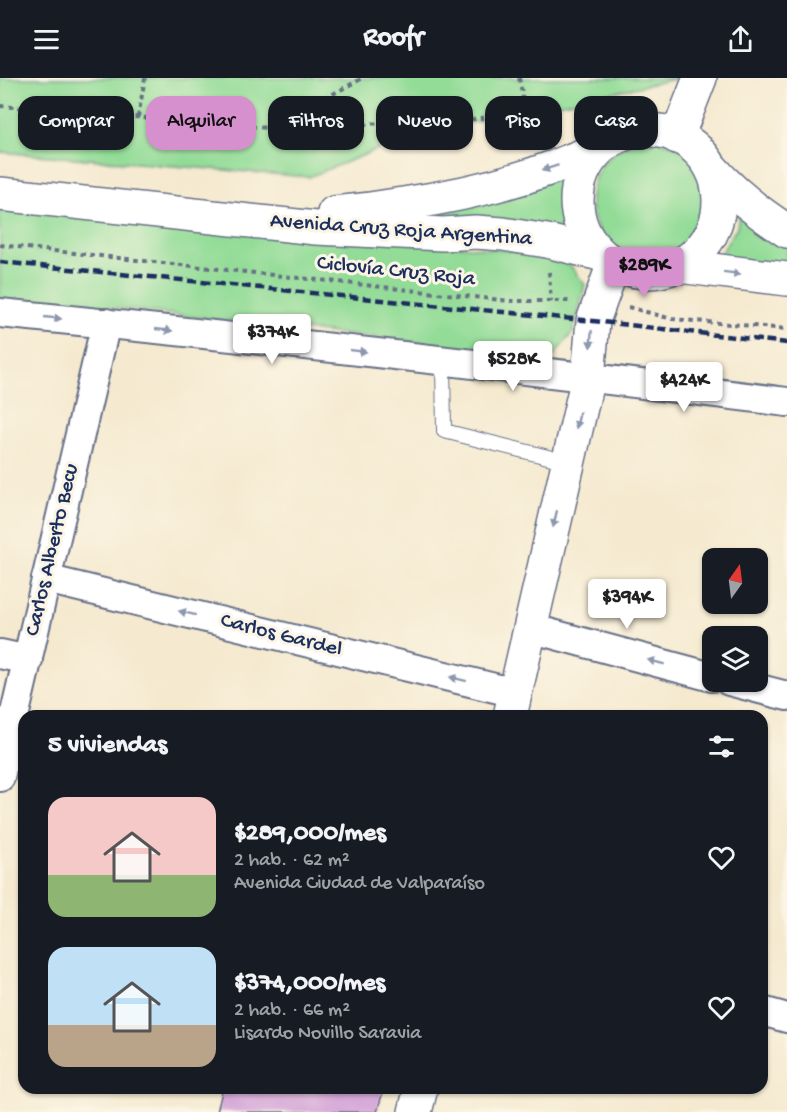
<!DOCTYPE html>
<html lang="es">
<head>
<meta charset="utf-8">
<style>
	body { margin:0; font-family:"Gochi Hand",sans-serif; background:#242831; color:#f1f3f6; height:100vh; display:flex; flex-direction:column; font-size:22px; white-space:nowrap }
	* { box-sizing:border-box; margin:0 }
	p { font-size:20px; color:#9ea1a6 }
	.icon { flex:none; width:33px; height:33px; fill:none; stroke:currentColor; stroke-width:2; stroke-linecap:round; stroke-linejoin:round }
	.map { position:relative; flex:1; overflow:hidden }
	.side { position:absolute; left:18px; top:632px; width:750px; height:384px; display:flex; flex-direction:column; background:#171b24; border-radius:18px; box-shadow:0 2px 4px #0004 }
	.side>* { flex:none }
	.hud { position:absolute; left:18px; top:18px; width:752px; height:54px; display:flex; gap:12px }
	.needle { width:39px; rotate:14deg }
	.controls { position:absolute; left:702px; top:470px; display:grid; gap:12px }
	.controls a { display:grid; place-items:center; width:66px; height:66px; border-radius:12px; background:#171b24; box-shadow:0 2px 4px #0004; font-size:30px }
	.price { position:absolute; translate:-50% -51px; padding:0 14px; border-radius:6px; background:#fff; color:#222; font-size:20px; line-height:39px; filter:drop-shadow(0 2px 3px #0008) }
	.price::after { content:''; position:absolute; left:50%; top:36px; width:18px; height:14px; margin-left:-9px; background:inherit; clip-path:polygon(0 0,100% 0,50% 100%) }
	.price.selected { background:#d690ce; color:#111 }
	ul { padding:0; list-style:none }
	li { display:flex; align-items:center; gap:18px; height:150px; padding:0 30px }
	li span { display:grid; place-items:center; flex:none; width:168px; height:120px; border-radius:18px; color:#555 }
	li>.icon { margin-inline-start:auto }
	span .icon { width:72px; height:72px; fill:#fffc; stroke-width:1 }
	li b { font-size:26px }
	h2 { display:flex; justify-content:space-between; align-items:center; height:72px; padding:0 30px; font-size:26px }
	.pill { padding:0 21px; border-radius:18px; background:#171b24; box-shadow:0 2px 4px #0004; font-size:21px; line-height:54px }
	.pill.selected { background:#d690ce; color:#111 }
	header { display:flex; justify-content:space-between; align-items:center; height:78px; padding:0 30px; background:#171b24; font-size:27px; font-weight:700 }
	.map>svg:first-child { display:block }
	.green { fill:#93dc97; stroke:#57867a; stroke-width:1.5 }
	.building { fill:#ce98d6 }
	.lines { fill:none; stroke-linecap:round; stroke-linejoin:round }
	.lane-casing { stroke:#677086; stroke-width:16 }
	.street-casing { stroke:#677086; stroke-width:32 }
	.secondary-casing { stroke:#677086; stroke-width:36 }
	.path { stroke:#677086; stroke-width:4; stroke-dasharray:4.5 4.5; stroke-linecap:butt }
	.lane { stroke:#fff; stroke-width:14 }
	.street { stroke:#fff; stroke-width:28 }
	.secondary { stroke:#fff; stroke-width:33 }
	.rail { stroke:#1b2f5e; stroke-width:4.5; stroke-dasharray:9 4.5; stroke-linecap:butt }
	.oneway { fill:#8d97ae }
	.labels { text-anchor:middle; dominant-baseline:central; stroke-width:6; stroke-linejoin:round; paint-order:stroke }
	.street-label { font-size:22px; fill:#1b2f5e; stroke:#fcf5e5 }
</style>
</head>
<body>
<header><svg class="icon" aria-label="menu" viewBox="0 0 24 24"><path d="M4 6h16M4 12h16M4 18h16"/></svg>Roofr<svg class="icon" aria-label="share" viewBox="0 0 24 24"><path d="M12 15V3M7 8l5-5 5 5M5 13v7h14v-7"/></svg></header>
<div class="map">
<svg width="787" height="1034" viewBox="0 0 787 1034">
	<rect width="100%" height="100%" fill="#fcf5e5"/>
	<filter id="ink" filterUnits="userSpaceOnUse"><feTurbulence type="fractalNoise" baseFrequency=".0167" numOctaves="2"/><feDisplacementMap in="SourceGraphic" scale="12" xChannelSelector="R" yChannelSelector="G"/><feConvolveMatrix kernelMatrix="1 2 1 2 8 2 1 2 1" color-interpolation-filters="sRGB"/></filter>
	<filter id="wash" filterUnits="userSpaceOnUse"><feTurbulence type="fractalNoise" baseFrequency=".008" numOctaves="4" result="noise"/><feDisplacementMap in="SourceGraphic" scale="24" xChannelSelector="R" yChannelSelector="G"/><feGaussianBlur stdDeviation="1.35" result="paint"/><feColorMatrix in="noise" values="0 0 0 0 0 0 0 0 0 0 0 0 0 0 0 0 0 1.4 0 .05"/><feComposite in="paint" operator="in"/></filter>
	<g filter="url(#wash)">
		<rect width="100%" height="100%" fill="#f5ead0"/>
		<g class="green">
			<polygon points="0,0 680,0 414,57 309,99 0,74"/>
			<circle cx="650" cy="122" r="59"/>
			<path d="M 565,97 C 563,102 561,107 560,112 C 558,130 566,146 576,160 L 331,143 Z"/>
			<polygon points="0,123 563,178 585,207 573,254 552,280 89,227 87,236 0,227"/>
			<polygon points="740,130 787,168 787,197 709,187 721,175 737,149"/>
		</g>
		<g id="blocks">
			<polygon class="building" points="223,1010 384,1010 377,1034 217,1034"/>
		</g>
	</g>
	<g filter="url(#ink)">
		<use href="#blocks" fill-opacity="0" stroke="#677086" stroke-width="1.5"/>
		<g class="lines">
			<g class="lane-casing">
				<polyline id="lane" points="443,283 444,353 568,384"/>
			</g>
			<g class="street-casing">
				<g id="street">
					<path d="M 0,235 C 263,261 525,291 787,324"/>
					<polyline points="46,501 515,615"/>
					<polyline points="530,550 712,599"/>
					<polyline points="0,576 28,582"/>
					<polyline points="729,603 787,618"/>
					<polyline points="0,699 106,245"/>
					<polyline points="762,933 787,940"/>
				</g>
			</g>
			<g class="secondary-casing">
				<g id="secondary">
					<circle cx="648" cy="123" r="71"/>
					<polyline points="677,59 700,0"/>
					<path d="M 712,91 C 734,116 759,135 787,153"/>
					<polyline points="0,116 316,150 443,156 476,154 503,156 547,163 600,176"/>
					<path d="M 334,135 C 357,133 380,130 403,126 C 472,116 540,99 603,68"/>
					<polyline points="678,188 787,201"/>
					<polyline points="510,638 588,299 593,243 614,185"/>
					<polyline points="415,1034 421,1010"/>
				</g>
			</g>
			<g class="path">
				<polyline points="519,0 532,67"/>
				<polyline points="0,28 269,50 363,0"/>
				<polyline points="138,39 145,0"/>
				<polyline points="273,50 475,41 526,33"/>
				<polyline points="0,167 510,223 570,223"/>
				<polyline points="549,194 551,224"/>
				<polyline points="628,229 672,241 787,251"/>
			</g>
			<use href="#lane" class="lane"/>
			<use href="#street" class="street"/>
			<use href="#secondary" class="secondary"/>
			<polyline class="rail" points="0,184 593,243 787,265"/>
		</g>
		<defs><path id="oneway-solid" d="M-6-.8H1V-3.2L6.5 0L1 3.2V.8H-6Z" transform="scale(1.5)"/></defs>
		<g class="oneway">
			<use href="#oneway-solid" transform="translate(550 90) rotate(161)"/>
			<use href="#oneway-solid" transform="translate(732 195) rotate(7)"/>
			<use href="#oneway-solid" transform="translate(53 240) rotate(6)"/>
			<use href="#oneway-solid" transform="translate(164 252) rotate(6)"/>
			<use href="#oneway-solid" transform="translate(591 261) rotate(95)"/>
			<use href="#oneway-solid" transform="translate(358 273) rotate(6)"/>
			<use href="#oneway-solid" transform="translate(578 342) rotate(103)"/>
			<use href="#oneway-solid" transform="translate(555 441) rotate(103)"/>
			<use href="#oneway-solid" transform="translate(187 535) rotate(-166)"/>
			<use href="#oneway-solid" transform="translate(656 584) rotate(-165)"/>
			<use href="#oneway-solid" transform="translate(458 601) rotate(-166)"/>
		</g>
	</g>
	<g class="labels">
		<g class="street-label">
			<text transform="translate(401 153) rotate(4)">Avenida Cruz Roja Argentina</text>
			<text transform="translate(396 194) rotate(6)">Ciclovía Cruz Roja</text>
			<text transform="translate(53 472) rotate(-77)">Carlos Alberto Becu</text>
			<text transform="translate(281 558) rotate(14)">Carlos Gardel</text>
		</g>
	</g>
</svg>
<div class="controls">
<a><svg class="needle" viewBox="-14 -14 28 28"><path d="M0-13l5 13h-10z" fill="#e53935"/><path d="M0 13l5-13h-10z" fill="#9ea1a6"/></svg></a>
<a><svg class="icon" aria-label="layers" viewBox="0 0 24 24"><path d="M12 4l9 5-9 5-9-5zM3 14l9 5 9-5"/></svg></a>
</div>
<b class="price selected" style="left:644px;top:220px">$289K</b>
<b class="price" style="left:272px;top:287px">$374K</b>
<b class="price" style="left:513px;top:314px">$528K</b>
<b class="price" style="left:684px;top:335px">$424K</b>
<b class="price" style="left:627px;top:552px">$394K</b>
<div class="hud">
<a class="pill">Comprar</a>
<a class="pill selected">Alquilar</a>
<a class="pill">Filtros</a>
<a class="pill">Nuevo</a>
<a class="pill">Piso</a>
<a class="pill">Casa</a>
</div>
<section class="side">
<h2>5 viviendas<svg class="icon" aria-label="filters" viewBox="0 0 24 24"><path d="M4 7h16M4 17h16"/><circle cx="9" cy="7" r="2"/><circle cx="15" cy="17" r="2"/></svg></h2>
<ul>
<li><span style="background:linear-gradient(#f6c9c9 65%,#8fb573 0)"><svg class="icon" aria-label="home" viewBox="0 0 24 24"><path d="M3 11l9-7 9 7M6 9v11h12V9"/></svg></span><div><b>$289,000/mes</b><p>2 hab. · 62 m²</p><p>Avenida Ciudad de Valparaíso</p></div><svg class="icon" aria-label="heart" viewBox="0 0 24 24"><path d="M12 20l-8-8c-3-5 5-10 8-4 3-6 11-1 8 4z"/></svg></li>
<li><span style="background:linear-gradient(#bfe0f5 65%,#b9a48a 0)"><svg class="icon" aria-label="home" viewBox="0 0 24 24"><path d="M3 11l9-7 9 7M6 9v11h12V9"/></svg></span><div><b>$374,000/mes</b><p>2 hab. · 66 m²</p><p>Lisardo Novillo Saravia</p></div><svg class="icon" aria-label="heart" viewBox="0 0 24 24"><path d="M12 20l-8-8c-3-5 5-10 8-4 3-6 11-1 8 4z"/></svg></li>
</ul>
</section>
</div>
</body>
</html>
